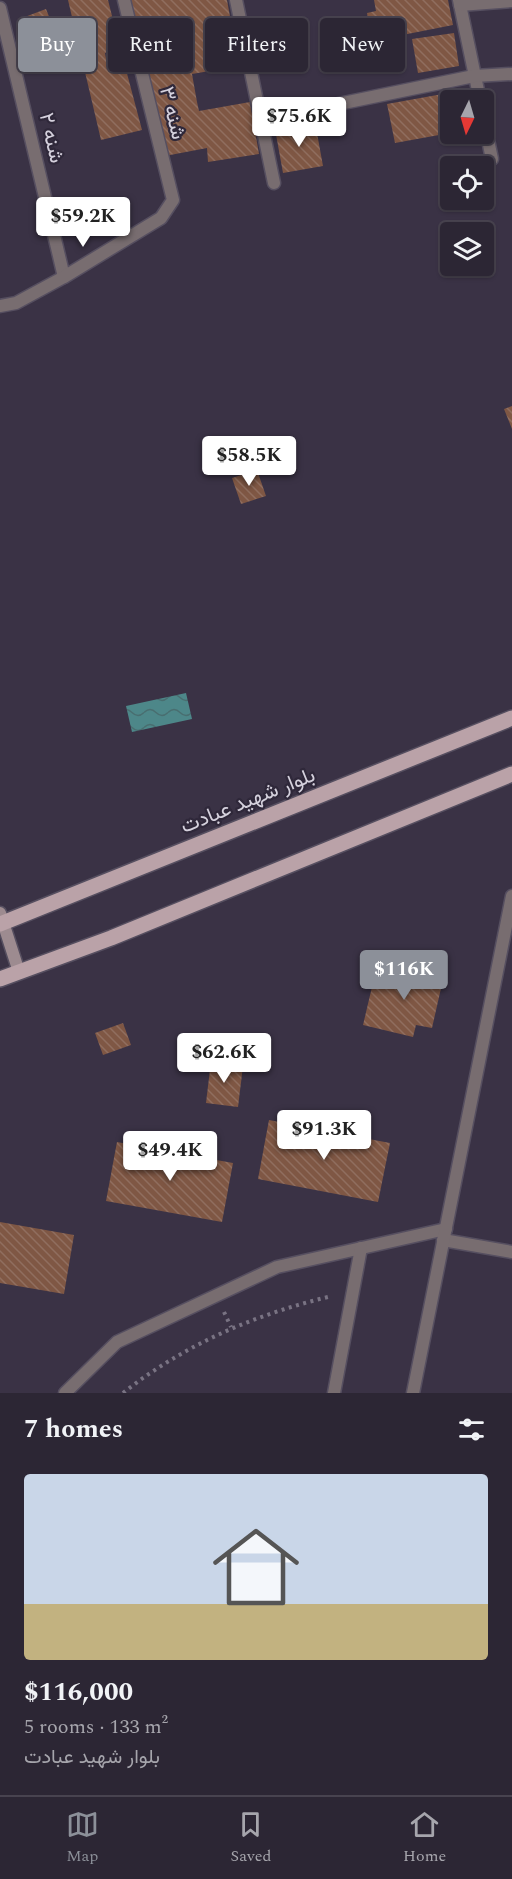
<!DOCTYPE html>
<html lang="en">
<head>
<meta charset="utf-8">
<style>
	body { margin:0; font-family:Spectral,Vazirmatn,serif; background:#383240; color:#f1f3f6; height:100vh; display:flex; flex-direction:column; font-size:22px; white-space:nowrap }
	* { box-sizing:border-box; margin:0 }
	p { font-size:20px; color:#a6a5ac }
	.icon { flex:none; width:33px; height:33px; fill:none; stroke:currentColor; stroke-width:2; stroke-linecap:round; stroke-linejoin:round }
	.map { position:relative; height:1393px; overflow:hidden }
	.panel { display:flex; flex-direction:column; background:#2c2634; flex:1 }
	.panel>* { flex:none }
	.guide { position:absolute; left:18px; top:18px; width:477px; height:54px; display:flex; gap:12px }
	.needle { width:39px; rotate:185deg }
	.buttons { position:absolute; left:440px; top:90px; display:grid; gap:12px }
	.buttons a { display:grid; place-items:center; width:54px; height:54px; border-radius:6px; background:#2c2634; box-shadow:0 2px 4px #0004,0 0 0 2px #48434f; font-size:30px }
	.price { position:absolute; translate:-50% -51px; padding:0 14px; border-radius:6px; background:#fff; color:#222; font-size:20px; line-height:39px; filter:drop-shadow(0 2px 3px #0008) }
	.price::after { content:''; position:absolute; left:50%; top:36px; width:18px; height:14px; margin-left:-9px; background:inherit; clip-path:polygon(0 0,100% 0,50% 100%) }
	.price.active { background:#8c9099; color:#fff }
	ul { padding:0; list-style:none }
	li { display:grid; align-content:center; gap:12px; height:318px; padding:0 24px }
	li span { display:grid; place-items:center; height:186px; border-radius:6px; color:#555 }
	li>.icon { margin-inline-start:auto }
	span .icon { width:108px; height:108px; fill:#fffc; stroke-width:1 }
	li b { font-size:26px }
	h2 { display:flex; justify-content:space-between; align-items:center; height:72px; padding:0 24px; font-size:26px }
	.tag { padding:0 21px; border-radius:6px; background:#2c2634; box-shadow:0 2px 4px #0004,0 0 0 2px #48434f; font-size:21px; line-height:54px }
	.tag.active { background:#8c9099; color:#fff }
	.menu { display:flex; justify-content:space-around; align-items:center; height:84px; border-top:2px solid #48434f; background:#2c2634; font-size:16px; color:#a6a5ac }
	.menu a { display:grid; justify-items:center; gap:3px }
	.menu .active { color:#8c9099 }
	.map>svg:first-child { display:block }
	.water { fill:url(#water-waves) }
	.building { fill:url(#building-back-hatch) }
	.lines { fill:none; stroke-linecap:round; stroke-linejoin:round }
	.lane-casing { stroke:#564f60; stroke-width:15 }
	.street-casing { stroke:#564f60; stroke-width:15 }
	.secondary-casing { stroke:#564f60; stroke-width:15 }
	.primary-casing { stroke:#564f60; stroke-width:18 }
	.path { stroke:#797383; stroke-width:4; stroke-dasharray:3 4.5; stroke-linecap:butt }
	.lane { stroke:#786d70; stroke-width:12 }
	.street { stroke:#786d70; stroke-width:12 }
	.secondary { stroke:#9d8b90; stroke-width:12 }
	.primary { stroke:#baa2a8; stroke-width:15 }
	.labels { text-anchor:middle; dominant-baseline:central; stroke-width:4.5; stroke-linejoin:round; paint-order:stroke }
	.street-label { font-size:21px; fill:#d5d1dd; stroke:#2f283a }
</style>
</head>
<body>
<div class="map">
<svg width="512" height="1393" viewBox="0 0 512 1393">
	<defs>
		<pattern id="water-waves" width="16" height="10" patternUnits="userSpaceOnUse" patternTransform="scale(1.5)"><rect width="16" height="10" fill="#4d8789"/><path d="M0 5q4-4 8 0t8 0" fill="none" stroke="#486e70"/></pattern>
		<pattern id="building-back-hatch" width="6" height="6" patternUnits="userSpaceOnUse" patternTransform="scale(1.5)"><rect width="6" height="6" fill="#7f5744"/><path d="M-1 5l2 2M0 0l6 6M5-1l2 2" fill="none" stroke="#906e5f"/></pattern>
	</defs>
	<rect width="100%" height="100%" fill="#3a3245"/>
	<polygon class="water" points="186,693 192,719 132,732 126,706"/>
	<g class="building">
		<polygon points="68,0 108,0 120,48 105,53 108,70 125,66 142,130 101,140"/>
		<polygon points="130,0 227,0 239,66 192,74 197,102 199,111 250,102 259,154 208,162 207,148 165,156 145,61 188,53 184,22 137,32"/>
		<polygon points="374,0 448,0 453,25 372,41 367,13 376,11"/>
		<polygon points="46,9 52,24 28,33 22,18"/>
		<polygon points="454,33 459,66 418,73 412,39"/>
		<polygon points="56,49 60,67 39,71 35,54"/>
		<polygon points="465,90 467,100 450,100 450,133 395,143 387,104"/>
		<polygon points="315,122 323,166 283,173 275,129"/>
		<polygon points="512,406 512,429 504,409"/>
		<polygon points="257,470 266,496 241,504 232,478"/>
		<polygon points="409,967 444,975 432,1028 416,1025 413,1037 363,1025 376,970 407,978"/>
		<polygon points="123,1023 131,1045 103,1055 95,1033"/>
		<polygon points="211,1061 243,1066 238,1107 206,1103"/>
		<polygon points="269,1120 390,1143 378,1202 258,1179"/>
		<polygon points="117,1142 233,1163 222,1222 106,1201"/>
		<polygon points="0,1222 74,1235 64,1294 0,1283"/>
	</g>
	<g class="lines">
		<g class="lane-casing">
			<g id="lane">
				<polyline points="443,1240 512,1252"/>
				<polyline points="65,1393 117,1342 277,1267 446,1229"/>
				<polyline points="413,1393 512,896"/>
			</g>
		</g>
		<g class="street-casing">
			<g id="street">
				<polyline points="236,0 274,183"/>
				<polyline points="459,0 480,100"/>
				<polyline points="460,5 512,1"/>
				<polyline points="0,8 64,277"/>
				<polyline points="483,116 492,159"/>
				<polyline points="261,120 474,76 512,74"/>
				<polyline points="0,306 16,303 64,277 161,218 173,200 124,0"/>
				<polyline points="334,1393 361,1248"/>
			</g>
		</g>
		<g class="secondary-casing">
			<polyline id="secondary" points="0,913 19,972"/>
		</g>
		<g class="primary-casing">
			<g id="primary">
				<polyline points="0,924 512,718"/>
				<polyline points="0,979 111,938 512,774"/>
			</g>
		</g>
		<g class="path">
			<polyline points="224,1312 231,1327"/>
			<path d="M 123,1393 C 185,1344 256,1314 332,1296"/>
		</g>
		<use href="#lane" class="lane"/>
		<use href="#street" class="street"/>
		<use href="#secondary" class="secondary"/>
		<use href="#primary" class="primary"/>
	</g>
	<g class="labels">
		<g class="street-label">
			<text transform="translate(172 113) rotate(76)">شنه ۳</text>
			<text transform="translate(51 138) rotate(77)">شنه ۲</text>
			<text transform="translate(248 801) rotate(-22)">بلوار شهید عبادت</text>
		</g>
	</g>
</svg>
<div class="buttons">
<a><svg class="needle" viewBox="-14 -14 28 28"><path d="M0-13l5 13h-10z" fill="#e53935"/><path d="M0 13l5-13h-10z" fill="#a6a5ac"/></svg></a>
<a><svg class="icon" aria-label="locate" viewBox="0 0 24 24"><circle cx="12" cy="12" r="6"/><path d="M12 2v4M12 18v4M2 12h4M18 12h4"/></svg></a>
<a><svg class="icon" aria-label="layers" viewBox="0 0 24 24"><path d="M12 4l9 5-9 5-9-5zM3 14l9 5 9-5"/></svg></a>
</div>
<b class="price" style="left:299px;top:148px">$75.6K</b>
<b class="price" style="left:83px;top:248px">$59.2K</b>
<b class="price" style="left:249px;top:487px">$58.5K</b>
<b class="price active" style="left:404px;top:1001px">$116K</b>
<b class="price" style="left:224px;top:1084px">$62.6K</b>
<b class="price" style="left:324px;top:1161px">$91.3K</b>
<b class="price" style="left:170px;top:1182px">$49.4K</b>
<div class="guide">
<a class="tag active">Buy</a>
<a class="tag">Rent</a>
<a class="tag">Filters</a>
<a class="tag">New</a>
</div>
</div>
<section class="panel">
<h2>7 homes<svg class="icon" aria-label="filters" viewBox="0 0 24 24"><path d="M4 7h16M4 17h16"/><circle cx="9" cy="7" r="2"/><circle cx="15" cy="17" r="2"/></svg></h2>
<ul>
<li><span style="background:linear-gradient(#c9d6e8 70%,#c2b280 0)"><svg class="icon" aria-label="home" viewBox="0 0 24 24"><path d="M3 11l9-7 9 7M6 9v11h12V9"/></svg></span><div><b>$116,000</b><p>5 rooms · 133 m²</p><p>بلوار شهید عبادت</p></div></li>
</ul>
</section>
<nav class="menu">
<a class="active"><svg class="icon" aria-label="map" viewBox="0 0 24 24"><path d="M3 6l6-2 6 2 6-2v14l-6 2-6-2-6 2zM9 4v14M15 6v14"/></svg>Map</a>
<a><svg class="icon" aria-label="saved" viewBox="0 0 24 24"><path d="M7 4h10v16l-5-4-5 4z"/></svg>Saved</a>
<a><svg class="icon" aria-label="home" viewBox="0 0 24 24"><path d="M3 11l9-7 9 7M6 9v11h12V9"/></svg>Home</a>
</nav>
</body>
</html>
